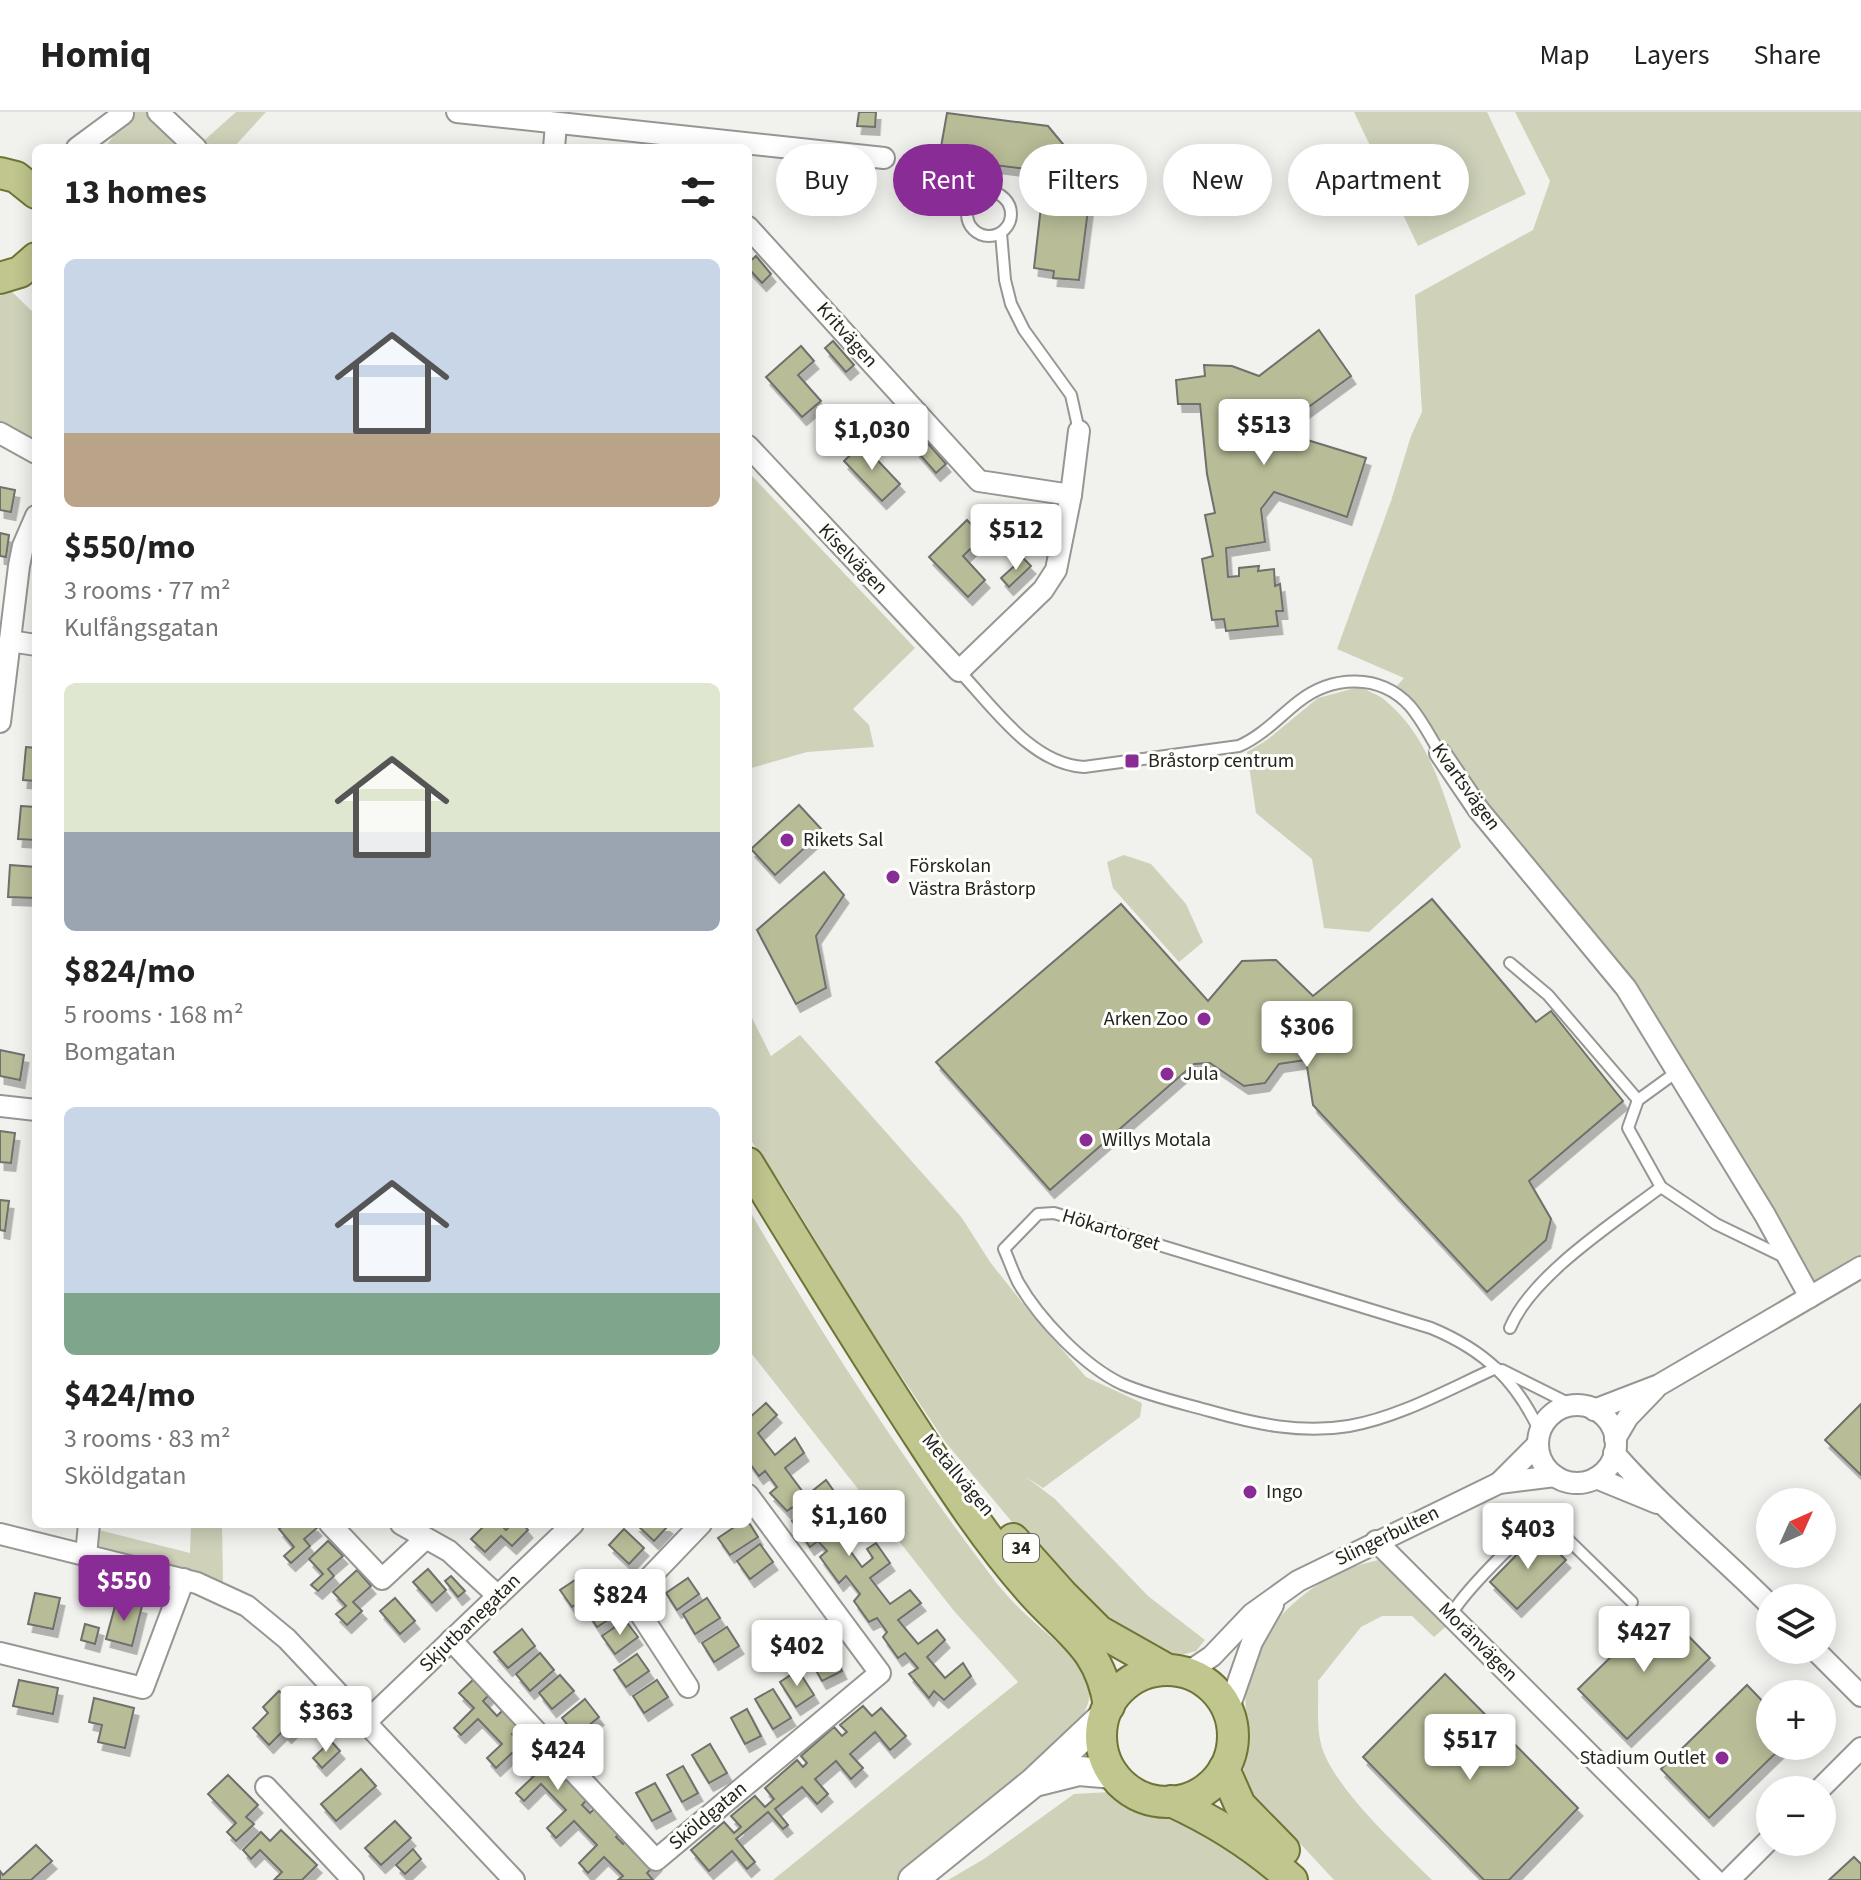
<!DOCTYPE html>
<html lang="en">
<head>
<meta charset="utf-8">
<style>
	body { margin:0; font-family:"Source Sans 3",sans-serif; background:#f2f2f2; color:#222; height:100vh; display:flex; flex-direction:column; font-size:30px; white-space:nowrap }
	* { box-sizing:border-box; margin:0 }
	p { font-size:26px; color:#767676 }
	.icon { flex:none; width:44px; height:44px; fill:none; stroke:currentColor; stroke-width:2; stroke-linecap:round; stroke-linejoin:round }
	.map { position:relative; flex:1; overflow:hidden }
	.drawer { position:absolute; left:32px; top:32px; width:720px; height:1384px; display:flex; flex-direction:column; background:#fff; border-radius:12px; box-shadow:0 4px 20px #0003 }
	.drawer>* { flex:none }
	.banner { position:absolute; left:776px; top:32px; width:760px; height:72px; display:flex; gap:16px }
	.needle { width:52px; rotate:45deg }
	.tools { position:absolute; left:1756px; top:1376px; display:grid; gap:16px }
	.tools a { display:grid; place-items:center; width:80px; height:80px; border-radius:50%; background:#fff; box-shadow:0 4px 20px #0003; font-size:40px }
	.price { position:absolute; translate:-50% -68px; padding:0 18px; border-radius:8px; background:#fff; color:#222; font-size:26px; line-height:52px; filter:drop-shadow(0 2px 4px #0008) }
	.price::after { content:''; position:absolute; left:50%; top:48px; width:24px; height:18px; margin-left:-12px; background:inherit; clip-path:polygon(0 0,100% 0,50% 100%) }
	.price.active { background:#8a2c96; color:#fff }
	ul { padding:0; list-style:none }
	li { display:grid; align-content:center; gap:16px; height:424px; padding:0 32px }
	li span { display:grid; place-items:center; height:248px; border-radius:12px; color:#555 }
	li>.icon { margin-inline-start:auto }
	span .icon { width:144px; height:144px; fill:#fffc; stroke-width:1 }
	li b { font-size:34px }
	h2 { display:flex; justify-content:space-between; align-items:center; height:96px; padding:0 32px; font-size:34px }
	.pill { padding:0 28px; border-radius:36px; background:#fff; box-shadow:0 4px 20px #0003; font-size:28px; line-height:72px }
	.pill.active { background:#8a2c96; color:#fff }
	header { display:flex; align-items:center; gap:48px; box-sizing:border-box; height:112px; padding:0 40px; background:#fff; border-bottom:2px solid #e0e0e0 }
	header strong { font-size:38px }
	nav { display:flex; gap:44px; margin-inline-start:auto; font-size:28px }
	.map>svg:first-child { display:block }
	.green { fill:#cfd2b9 }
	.building { fill:#b8bc97; stroke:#6f706c; stroke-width:2; filter:url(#shadow) }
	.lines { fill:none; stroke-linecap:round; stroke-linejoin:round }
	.lane-casing { stroke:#969793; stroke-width:14 }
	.street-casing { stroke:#969793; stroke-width:24 }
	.secondary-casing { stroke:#969793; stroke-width:32 }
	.primary-casing { stroke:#6f7436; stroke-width:34 }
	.lane { stroke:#fff; stroke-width:10 }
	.street { stroke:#fff; stroke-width:20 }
	.secondary { stroke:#fff; stroke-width:28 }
	.primary { stroke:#c1c58e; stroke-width:30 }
	.poi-dot { fill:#8a2c96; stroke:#fefffa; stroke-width:3 }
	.labels { text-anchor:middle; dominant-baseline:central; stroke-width:6; stroke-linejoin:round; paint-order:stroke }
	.shield { fill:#fefffa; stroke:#656562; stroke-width:2 }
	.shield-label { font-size:18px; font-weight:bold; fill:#232321 }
	.street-label { font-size:20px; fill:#232321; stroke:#fefffa }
	.poi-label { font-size:20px; fill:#232321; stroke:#fefffa; text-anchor:start }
</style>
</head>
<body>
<header>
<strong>Homiq</strong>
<nav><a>Map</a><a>Layers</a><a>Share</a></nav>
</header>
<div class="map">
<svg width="1861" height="1768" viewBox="0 0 1861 1768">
	<defs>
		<filter id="shadow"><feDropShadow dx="4.5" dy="8" stdDeviation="0" flood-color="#0004"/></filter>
	</defs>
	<rect width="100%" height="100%" fill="#f1f1ed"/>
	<g class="green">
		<polygon points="130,0 160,0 199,33 236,0 266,0 233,36 105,36"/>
		<polygon points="1354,0 1487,0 1526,82 1418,134"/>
		<polygon points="1515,0 1861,0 1861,1149 1810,1178 1621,864 1484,693 1428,614 1395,576 1404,566 1337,537 1391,389 1411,324 1422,300 1415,183 1533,118 1550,69"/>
		<polygon points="9,177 36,203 36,336 0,318 0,184"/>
		<polygon points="752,364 915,536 853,597 869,613 874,635 807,640 748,657 748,369"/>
		<path d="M 1359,575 C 1368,579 1380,583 1387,590 C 1429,625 1445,685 1461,735 L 1369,820 L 1324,816 L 1312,747 L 1256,701 L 1247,640 L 1267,628 L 1318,586 Z"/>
		<polygon points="1124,743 1151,752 1186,792 1203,830 1179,850 1113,776 1107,750"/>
		<polygon points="748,898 771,944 800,923 962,1106 990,1150 1028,1198 1086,1265 1142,1291 1140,1305 1043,1376 1026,1365 1055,1387 1148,1484 1205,1528 1196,1539 1181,1543 1140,1533 1068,1477 946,1331 869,1216 785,1078 748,1024"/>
		<path d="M 748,1096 C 821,1222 901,1345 989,1461 C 1002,1479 1018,1496 1034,1510 C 1052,1527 1073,1541 1086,1562 C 1098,1581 1082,1607 1071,1623 L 905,1768 L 773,1768 L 1018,1570 L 954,1499 L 748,1237 Z"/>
		<polygon points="191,1412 222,1412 223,1474 96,1440 95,1417 190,1441"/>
		<path d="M 1379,1448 L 1395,1457 L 1449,1512 L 1434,1525 L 1412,1504 L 1382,1504 L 1361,1515 L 1318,1569 C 1319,1589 1316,1613 1321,1632 C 1332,1675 1401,1737 1432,1768 L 1334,1768 C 1313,1745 1292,1723 1271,1700 C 1264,1693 1254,1687 1249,1679 C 1238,1662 1247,1642 1247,1625 C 1246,1599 1242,1570 1253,1546 C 1275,1496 1327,1458 1379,1448 Z"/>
		<path d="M 1111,1680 C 1131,1694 1152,1697 1175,1706 C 1214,1720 1245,1744 1278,1768 L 948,1768 L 984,1747 L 1074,1682 Z"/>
	</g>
	<g class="building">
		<polygon points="859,0 876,0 875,15 857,14"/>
		<polygon points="947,1 1048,14 1092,67 1079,168 1053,166 1054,159 1034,156 1043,77 1027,57 946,47 948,36 941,35"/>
		<polygon points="756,144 771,162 762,171 748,156 748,151"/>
		<polygon points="1319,218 1351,264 1291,308 1293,314 1291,323 1366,346 1347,405 1274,380 1261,397 1265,430 1226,436 1228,465 1239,464 1239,456 1259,454 1258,459 1274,457 1275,474 1280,472 1283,499 1276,499 1278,514 1226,519 1224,507 1212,508 1202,447 1213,444 1205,403 1215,401 1207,362 1200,292 1178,292 1176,268 1205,264 1204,253 1232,254 1259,264"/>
		<polygon points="833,229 854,253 846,260 825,236"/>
		<polygon points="801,234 814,249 798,263 821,289 802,305 766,265"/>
		<polygon points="892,295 902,306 892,314 883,303"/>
		<polygon points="925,328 946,352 936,361 915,337"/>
		<polygon points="862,332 900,372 882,389 844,349"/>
		<polygon points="0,375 15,378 11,400 0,398"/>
		<polygon points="967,408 983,425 963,444 985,468 968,485 929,445"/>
		<polygon points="0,421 9,423 6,445 0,444"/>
		<polygon points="1023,446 1031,454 1009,475 1001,466"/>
		<polygon points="26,635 36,636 36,669 23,668"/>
		<polygon points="799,693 823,719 775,763 751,737"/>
		<polygon points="21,694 36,695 36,728 18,727"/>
		<polygon points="10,753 36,755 36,786 8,785"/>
		<polygon points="824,760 844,783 816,824 826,876 796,892 757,818"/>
		<polygon points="1432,787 1536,910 1551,899 1623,989 1529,1069 1551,1107 1546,1128 1487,1180 1313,993 1306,948 1279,952 1265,971 1244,974 1210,951 1194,952 1050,1078 936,950 1121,792 1208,889 1242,849 1276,848 1313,884"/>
		<polygon points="0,938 24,943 20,968 0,964"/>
		<polygon points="0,1019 15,1021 11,1051 0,1050"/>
		<polygon points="0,1088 9,1089 5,1119 0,1118"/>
		<polygon points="766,1291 777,1303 758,1321 775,1343 795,1326 804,1341 785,1356 806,1384 826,1368 836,1382 817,1398 833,1421 845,1411 838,1403 848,1393 860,1416 843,1429 862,1455 873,1446 867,1437 876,1431 890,1451 870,1466 890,1492 910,1478 921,1491 898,1508 918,1532 937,1518 945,1528 927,1545 945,1566 963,1551 971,1564 944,1588 934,1579 929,1586 909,1562 918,1556 905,1541 898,1546 883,1525 887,1520 877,1506 869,1510 854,1489 860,1482 846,1464 839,1471 820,1445 827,1439 818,1429 810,1435 792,1409 798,1404 793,1395 787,1399 770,1381 777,1375 765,1359 759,1364 748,1349 748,1307"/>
		<polygon points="1861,1292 1861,1363 1825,1328"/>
		<polygon points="748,1409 758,1425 730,1443 718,1426 739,1412 748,1412"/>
		<polygon points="285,1412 313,1412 317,1416 304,1427 310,1434 291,1451 284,1444 294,1435 279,1417"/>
		<polygon points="486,1412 500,1412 506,1418 512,1412 523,1412 528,1418 512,1434 501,1424 485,1440 471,1427"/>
		<polygon points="636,1412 665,1412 668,1414 654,1429"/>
		<polygon points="624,1417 644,1436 629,1452 609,1433"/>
		<polygon points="1538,1421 1566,1448 1517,1497 1490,1470"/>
		<polygon points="328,1429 343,1444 328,1457 334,1464 318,1479 311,1473 323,1462 309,1447"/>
		<polygon points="760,1432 773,1450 750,1467 737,1449"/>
		<polygon points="428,1457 446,1478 432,1491 413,1470"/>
		<polygon points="357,1458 371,1474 353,1490 362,1499 347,1513 336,1502 346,1494 333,1480"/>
		<polygon points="584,1462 596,1479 572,1495 560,1478"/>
		<polygon points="451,1464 465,1479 458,1485 445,1469"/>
		<polygon points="688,1466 699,1482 677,1498 666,1481"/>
		<polygon points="35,1481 60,1486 53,1517 28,1512"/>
		<polygon points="608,1485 619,1501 597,1515 586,1498"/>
		<polygon points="395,1486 415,1509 400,1522 380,1499"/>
		<polygon points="707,1486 720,1506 695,1522 683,1502"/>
		<polygon points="117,1487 142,1494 132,1534 106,1527"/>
		<polygon points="1661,1496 1710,1546 1627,1627 1578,1577"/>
		<polygon points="625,1508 638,1525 615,1542 602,1524"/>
		<polygon points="85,1512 99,1516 95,1532 81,1528"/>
		<polygon points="727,1515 739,1534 714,1550 702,1531"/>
		<polygon points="522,1517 535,1534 508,1556 494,1540"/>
		<polygon points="829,1533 842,1559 822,1569 808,1544"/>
		<polygon points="540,1541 554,1558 530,1579 516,1562"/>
		<polygon points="637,1542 649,1559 626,1575 614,1558"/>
		<polygon points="798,1558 814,1583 796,1595 780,1570"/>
		<polygon points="1445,1562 1578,1696 1509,1768 1484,1768 1363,1645"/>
		<polygon points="560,1563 574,1579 552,1597 539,1581"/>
		<polygon points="475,1566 490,1582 483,1589 497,1604 504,1597 521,1614 512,1622 530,1641 538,1633 552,1647 543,1657 559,1673 569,1664 589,1685 582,1693 590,1701 598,1693 623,1719 616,1725 623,1732 632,1724 657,1751 647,1761 653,1768 618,1768 623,1764 604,1745 588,1761 579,1751 597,1733 574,1709 556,1726 547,1716 566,1698 541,1672 524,1689 516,1681 534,1664 512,1641 496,1656 487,1646 502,1632 478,1607 461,1623 454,1616 474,1596 459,1581"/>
		<polygon points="19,1568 58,1576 53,1602 13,1594"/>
		<polygon points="657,1568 668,1585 644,1601 633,1584"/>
		<polygon points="1747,1573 1770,1597 1770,1634 1783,1634 1709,1706 1661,1657"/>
		<polygon points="773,1577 791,1606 773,1617 755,1587"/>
		<polygon points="279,1579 305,1605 287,1623 283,1619 269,1633 253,1616 268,1601 263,1595"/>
		<polygon points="94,1586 134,1596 125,1636 98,1630 102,1613 89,1610"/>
		<polygon points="585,1587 599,1605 576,1624 562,1606"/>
		<polygon points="863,1594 872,1604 881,1596 906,1624 890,1638 875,1620 850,1642 863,1656 851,1667 836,1649 815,1667 828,1682 817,1692 802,1675 775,1697 788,1713 783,1717 768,1700 736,1727 755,1750 747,1757 732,1739 709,1759 691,1738 724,1710 734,1721 741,1715 731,1704 755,1684 765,1695 774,1687 765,1676 797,1648 803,1655 807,1651 801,1644 834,1615 842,1624 847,1620 840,1613"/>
		<polygon points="747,1597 761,1624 745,1632 731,1606"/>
		<polygon points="331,1629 340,1639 322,1656 313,1646"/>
		<polygon points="710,1632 727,1661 709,1671 692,1643"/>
		<polygon points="683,1654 698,1681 682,1690 667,1663"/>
		<polygon points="361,1657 376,1674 336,1709 321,1692"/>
		<polygon points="228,1663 258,1693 246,1705 254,1712 236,1729 227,1720 236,1711 208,1682"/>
		<polygon points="655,1671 671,1699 652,1709 636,1681"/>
		<polygon points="395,1709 411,1726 381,1753 365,1736"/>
		<polygon points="281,1718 317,1753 302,1768 274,1768 282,1760 260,1738 251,1747 243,1738 261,1720 270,1729"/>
		<polygon points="36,1733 52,1749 31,1768 0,1768 0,1759 3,1763"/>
		<polygon points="413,1737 421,1747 405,1762 396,1753"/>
		<polygon points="1854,1745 1861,1752 1861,1768 1829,1768"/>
	</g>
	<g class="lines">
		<g class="lane-casing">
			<g id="lane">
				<circle cx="989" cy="102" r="22"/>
				<polyline points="1001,121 1005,168 1011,192 1024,218 1071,283 1079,319"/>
				<path d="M 959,559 C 993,594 1031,652 1084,655 L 1239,634 C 1262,624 1279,605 1298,590 C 1332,563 1380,561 1410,594 C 1422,608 1431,626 1440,641"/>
				<polyline points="1510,851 1548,883 1638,988"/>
				<polyline points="1661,1075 1628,1016 1638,988 1678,959"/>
				<path d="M 1510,1216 C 1532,1163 1615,1110 1661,1075 L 1716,1112 L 1784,1145"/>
				<path d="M 1496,1256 C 1449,1277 1400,1305 1349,1314 C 1301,1322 1256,1312 1210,1299 C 1181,1291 1150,1284 1122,1272 C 1084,1254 1039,1207 1018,1170 C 1013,1160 1009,1148 1004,1137 L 1038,1102 L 1054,1101 L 1431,1216 C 1484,1238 1516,1268 1540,1320"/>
				<polyline points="1502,1258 1574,1294"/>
				<path d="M 1451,1503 C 1461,1484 1520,1421 1539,1413 C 1545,1410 1545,1411 1551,1411 L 1632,1490"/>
			</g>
		</g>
		<g class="street-casing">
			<g id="street">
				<polyline points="158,0 196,36"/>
				<polyline points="457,0 884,46"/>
				<polyline points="77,36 123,2"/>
				<polyline points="554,36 556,12"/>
				<polyline points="748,115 979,369 1071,383"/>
				<polyline points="0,321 36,341"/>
				<polyline points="748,334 959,559 1043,478 1056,458 1071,383 1079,319"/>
				<polyline points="10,529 36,533"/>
				<polyline points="0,610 19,454 23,434 36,404"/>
				<polyline points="1440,641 1478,697 1626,876 1765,1103 1810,1185"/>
				<polyline points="0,994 36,998"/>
				<circle cx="1577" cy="1332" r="39"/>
				<polyline points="1594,1298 1659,1273 1861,1155"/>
				<polyline points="1615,1327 1628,1305 1655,1277"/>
				<path d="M 1614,1341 C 1662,1396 1719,1442 1770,1493"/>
				<polyline points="1596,1366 1657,1391"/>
				<polyline points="1499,1371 1538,1332"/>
				<polyline points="330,1412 382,1467 425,1427"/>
				<polyline points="401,1412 449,1439 498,1484"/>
				<polyline points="0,1422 197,1471 247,1494 287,1527 514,1768"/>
				<polyline points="1376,1429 1715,1768"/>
				<polyline points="86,1443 89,1412"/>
				<polyline points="451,1528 656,1748 880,1561 748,1383"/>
				<polyline points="1815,1538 1861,1584"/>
				<polyline points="0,1541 143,1576 184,1467"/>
				<polyline points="1187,1561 1212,1544 1252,1502 1298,1469 1499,1371 1555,1364"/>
				<polyline points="688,1575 630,1486 701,1412"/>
				<polyline points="1228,1599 1252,1530 1273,1493"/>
				<polyline points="367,1609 573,1412"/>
				<polyline points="266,1675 353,1768"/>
				<polyline points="1819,1678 1861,1636"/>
				<polyline points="1729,1768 1770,1727"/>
			</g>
		</g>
		<g class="secondary-casing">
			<g id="secondary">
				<polyline points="1039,1669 1079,1659 1114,1662"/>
				<polyline points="913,1768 1034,1670 1104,1604"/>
			</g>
		</g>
		<g class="primary-casing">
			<g id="primary">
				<polyline points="0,61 16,65 36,81"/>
				<polyline points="0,166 20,160 36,146"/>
				<path d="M 748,1051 C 801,1138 854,1224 909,1309 C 946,1366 983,1425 1029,1477 C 1065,1519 1100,1533 1109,1594"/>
				<polyline points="1013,1427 1062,1482 1099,1519 1168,1558"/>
				<circle cx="1167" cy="1624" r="66"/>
				<polyline points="1224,1657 1240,1693 1284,1738"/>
				<path d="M 1171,1689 C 1217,1710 1255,1734 1292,1768"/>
			</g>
		</g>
		<use href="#lane" class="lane"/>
		<use href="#street" class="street"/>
		<use href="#secondary" class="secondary"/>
		<use href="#primary" class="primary"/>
	</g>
	<g class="poi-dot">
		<rect x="1124" y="641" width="16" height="16" rx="4"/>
		<circle cx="787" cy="728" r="8"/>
		<circle cx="893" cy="765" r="8"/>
		<circle cx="1204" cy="907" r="8"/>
		<circle cx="1167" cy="962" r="8"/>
		<circle cx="1086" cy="1028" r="8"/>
		<circle cx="1250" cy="1380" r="8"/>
		<circle cx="1722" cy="1646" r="8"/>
	</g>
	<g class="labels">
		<rect class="shield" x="1003" y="1422" width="36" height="28" rx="6"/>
		<g class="shield-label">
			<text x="1021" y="1436">34</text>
		</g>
		<g class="street-label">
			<text transform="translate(847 223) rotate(48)">Kritvägen</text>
			<text transform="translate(853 447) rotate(46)">Kiselvägen</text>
			<text transform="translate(1466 675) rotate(54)">Kvartsvägen</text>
			<text transform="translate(1111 1118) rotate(17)">Hökartorget</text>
			<text transform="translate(958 1363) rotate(50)">Metallvägen</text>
			<text transform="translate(1387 1424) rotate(-26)">Slingerbulten</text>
			<text transform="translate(470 1511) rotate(-44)">Skjutbanegatan</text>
			<text transform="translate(1478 1530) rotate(45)">Moränvägen</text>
			<text transform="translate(708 1704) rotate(-40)">Sköldgatan</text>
		</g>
		<g class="poi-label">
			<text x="1148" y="649">Bråstorp centrum</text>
			<text x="803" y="728">Rikets Sal</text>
			<text x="909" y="754">Förskolan<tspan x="909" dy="23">Västra Bråstorp</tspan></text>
			<text x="1188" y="907" text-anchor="end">Arken Zoo</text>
			<text x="1183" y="962">Jula</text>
			<text x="1102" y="1028">Willys Motala</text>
			<text x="1266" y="1380">Ingo</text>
			<text x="1706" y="1646" text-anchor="end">Stadium Outlet</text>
		</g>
	</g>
</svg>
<div class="tools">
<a><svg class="needle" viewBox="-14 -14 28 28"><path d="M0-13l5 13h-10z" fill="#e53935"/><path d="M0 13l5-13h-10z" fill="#767676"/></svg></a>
<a><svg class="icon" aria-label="layers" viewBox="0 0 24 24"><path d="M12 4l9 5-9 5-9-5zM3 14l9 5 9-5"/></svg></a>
<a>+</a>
<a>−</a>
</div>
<b class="price" style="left:1264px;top:355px">$513</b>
<b class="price" style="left:872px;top:360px">$1,030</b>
<b class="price" style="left:1016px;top:460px">$512</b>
<b class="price" style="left:1307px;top:957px">$306</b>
<b class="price" style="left:849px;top:1446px">$1,160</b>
<b class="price" style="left:1528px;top:1459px">$403</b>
<b class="price active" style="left:124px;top:1511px">$550</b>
<b class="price" style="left:620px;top:1525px">$824</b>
<b class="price" style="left:1644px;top:1562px">$427</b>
<b class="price" style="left:797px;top:1576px">$402</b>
<b class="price" style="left:326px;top:1642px">$363</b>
<b class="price" style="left:1470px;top:1670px">$517</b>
<b class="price" style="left:558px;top:1680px">$424</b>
<div class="banner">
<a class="pill">Buy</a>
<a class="pill active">Rent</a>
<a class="pill">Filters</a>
<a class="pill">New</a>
<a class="pill">Apartment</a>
</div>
<section class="drawer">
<h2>13 homes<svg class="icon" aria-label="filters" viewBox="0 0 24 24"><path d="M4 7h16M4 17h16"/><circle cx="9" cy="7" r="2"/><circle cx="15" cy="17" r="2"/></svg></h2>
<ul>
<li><span style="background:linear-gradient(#c9d6e8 70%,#b9a48a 0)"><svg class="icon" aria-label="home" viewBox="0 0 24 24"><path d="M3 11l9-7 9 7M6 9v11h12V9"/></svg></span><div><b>$550/mo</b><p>3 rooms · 77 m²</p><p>Kulfångsgatan</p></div></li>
<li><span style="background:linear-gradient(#dfe7d0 60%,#9aa5b1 0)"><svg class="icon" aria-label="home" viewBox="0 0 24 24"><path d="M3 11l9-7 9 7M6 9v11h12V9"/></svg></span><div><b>$824/mo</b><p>5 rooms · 168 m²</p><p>Bomgatan</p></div></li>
<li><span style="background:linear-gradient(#c9d6e8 75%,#7fa58c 0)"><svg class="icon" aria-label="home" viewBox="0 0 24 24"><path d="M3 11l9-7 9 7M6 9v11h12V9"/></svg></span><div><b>$424/mo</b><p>3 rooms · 83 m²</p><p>Sköldgatan</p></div></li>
</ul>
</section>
</div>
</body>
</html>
